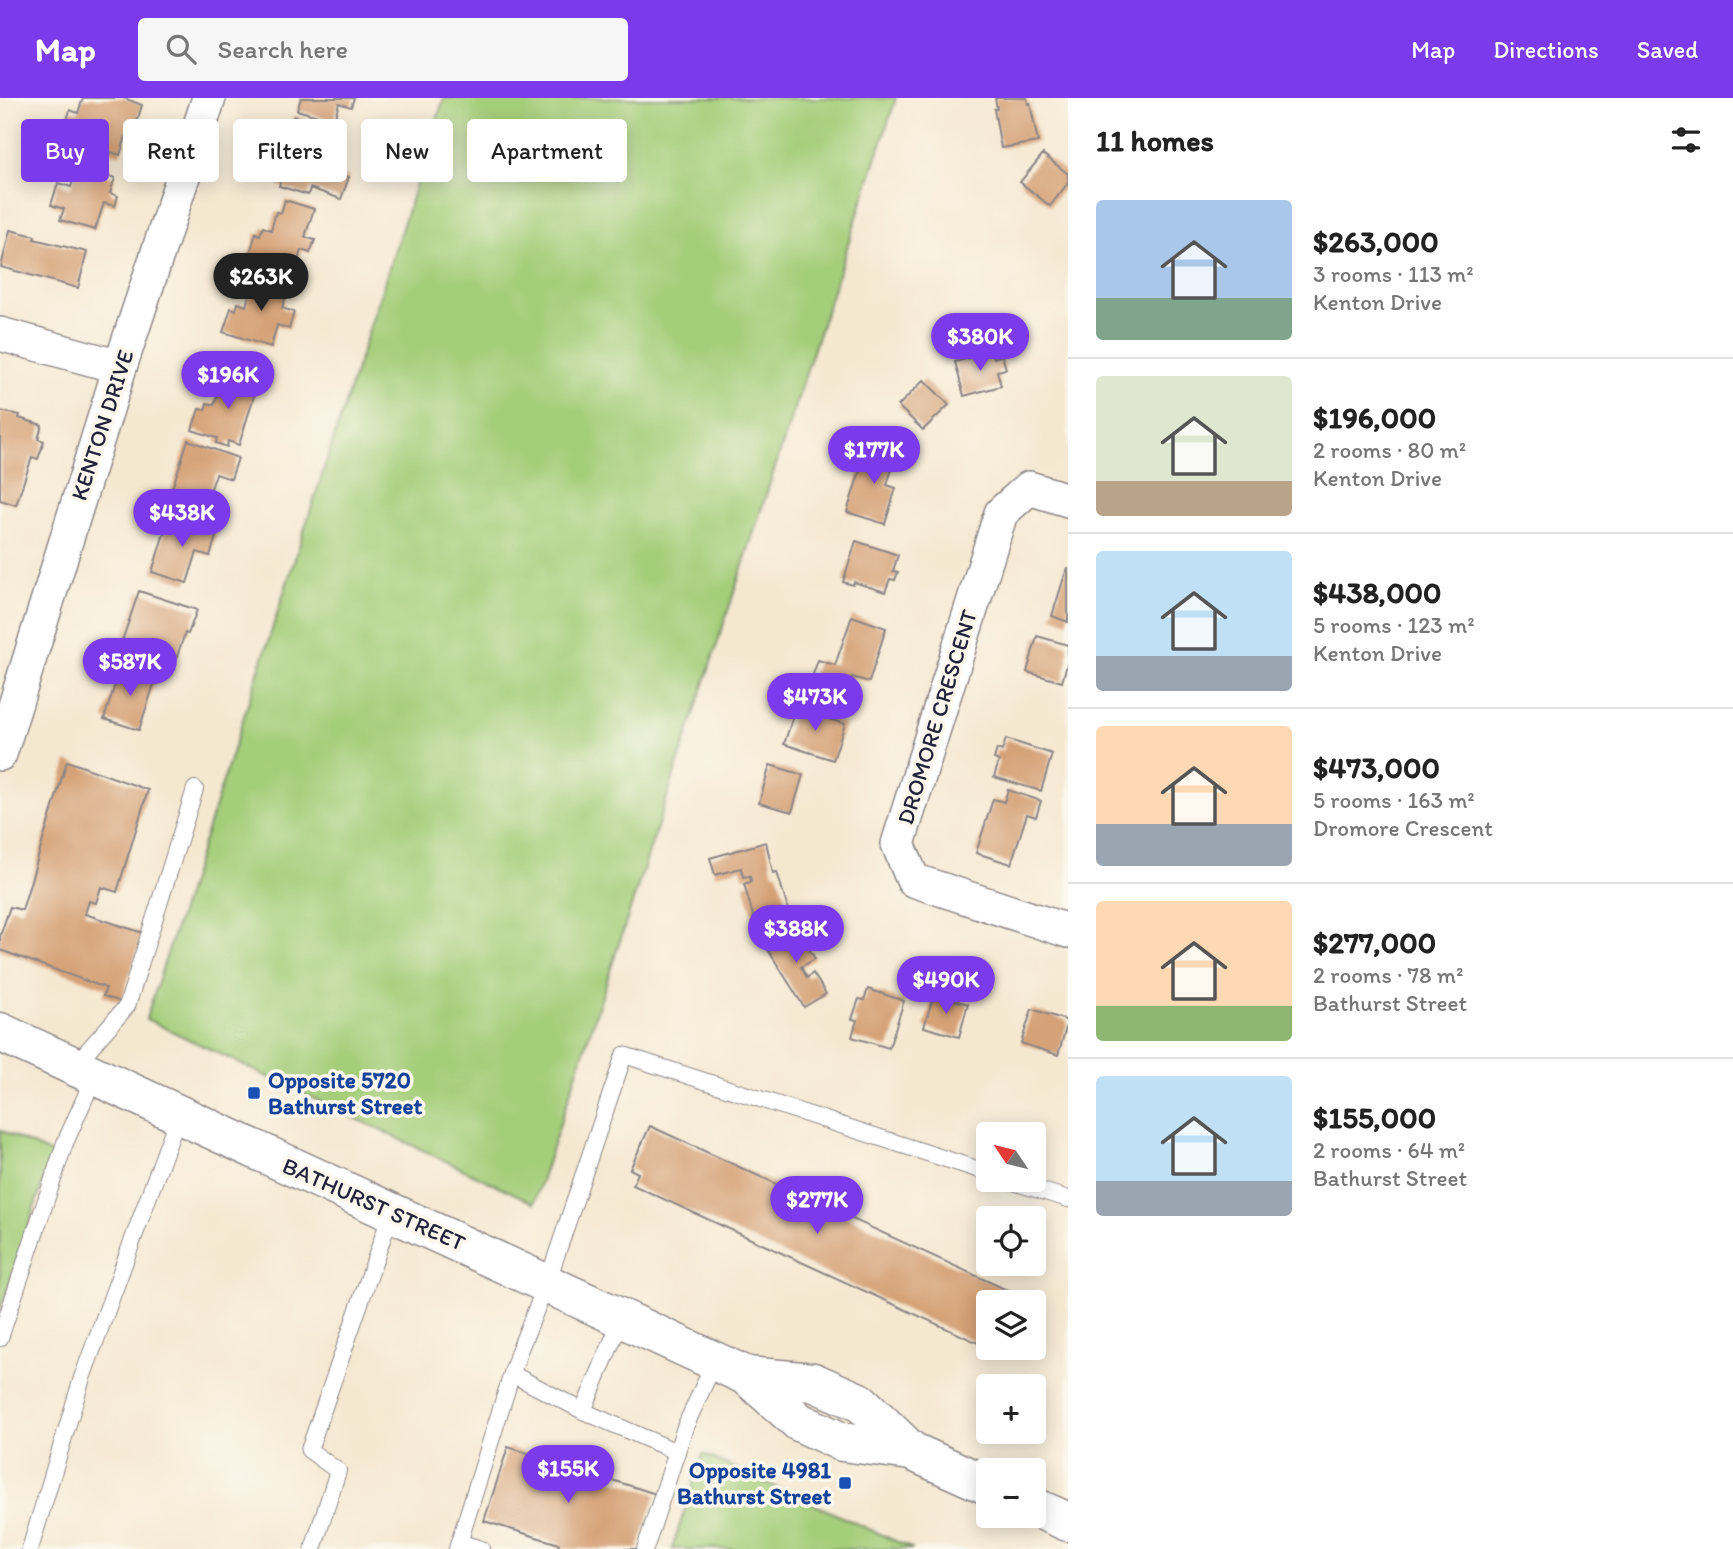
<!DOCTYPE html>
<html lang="en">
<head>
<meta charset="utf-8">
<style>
	body { margin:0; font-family:Itim,sans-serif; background:#f6f6f6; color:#222; height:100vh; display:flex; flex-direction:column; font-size:26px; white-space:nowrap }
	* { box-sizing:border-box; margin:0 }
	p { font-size:23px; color:#767676 }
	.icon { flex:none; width:38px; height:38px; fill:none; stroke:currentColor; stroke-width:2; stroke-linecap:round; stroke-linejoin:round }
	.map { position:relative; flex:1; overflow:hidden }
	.details { display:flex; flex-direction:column; background:#fff; width:665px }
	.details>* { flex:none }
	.guide { position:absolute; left:21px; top:21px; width:665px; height:63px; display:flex; gap:14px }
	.needle { width:46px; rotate:305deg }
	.fabs { position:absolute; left:976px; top:1024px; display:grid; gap:14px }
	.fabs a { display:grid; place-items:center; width:70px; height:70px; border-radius:7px; background:#fff; box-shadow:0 4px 18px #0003; font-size:35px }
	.price { position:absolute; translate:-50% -60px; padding:0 16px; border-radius:24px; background:#7c3aed; color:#fff; font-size:23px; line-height:46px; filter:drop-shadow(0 2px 4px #0008) }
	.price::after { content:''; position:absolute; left:50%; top:42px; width:21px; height:16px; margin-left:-10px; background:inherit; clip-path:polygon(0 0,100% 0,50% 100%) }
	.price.current { background:#222; color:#fff }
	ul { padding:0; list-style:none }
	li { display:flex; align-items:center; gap:21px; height:175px; padding:0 28px }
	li+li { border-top:2px solid #e0e0e0 }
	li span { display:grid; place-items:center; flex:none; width:196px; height:140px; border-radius:7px; color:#555 }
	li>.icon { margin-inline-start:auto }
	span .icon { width:84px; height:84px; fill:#fffc; stroke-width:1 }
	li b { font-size:30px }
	h2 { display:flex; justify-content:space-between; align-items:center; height:84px; padding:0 28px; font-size:30px }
	.pill { padding:0 24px; border-radius:7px; background:#fff; box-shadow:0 4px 18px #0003; font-size:24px; line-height:63px }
	.pill.current { background:#7c3aed; color:#fff }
	header { display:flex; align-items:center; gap:42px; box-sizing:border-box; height:98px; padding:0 35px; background:#7c3aed; color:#fff }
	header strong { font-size:33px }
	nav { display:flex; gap:38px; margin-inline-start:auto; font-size:24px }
	.search { width:490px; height:63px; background:#f6f6f6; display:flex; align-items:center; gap:18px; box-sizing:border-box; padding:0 24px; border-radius:7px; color:#767676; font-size:26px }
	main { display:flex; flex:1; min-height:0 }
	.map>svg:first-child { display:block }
	.green { fill:#a5ce7a; stroke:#64785a; stroke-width:2 }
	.building { fill:#d5a277 }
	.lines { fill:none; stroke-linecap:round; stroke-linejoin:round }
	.lane-casing { stroke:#8c8586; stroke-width:18 }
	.street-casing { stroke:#8c8586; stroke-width:36 }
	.secondary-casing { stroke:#8c8586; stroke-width:41 }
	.lane { stroke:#fff; stroke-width:16 }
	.street { stroke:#fff; stroke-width:33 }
	.secondary { stroke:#fff; stroke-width:38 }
	.transit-dot { fill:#1a4fb4; stroke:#fbf7ec; stroke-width:2.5 }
	.labels { text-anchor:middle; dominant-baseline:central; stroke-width:7; stroke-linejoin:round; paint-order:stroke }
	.street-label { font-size:23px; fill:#22223b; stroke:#fbf7ec }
	.transit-label { font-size:23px; font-weight:bold; fill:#164399; stroke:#fbf7ec; text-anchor:start }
</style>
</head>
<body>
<header>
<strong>Map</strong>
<div class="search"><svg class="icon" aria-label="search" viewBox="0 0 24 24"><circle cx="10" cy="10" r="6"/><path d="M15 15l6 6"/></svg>Search here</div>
<nav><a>Map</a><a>Directions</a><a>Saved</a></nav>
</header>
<main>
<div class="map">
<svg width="1068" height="1451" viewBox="0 0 1068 1451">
	<rect width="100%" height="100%" fill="#fbf7ec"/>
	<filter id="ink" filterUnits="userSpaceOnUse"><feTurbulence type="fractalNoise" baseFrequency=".0143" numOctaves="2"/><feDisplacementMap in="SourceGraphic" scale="14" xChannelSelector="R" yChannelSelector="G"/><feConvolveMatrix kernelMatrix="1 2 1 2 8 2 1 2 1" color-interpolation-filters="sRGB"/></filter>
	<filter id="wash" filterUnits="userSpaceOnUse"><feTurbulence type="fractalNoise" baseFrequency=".00686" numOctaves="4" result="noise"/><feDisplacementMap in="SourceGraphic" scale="28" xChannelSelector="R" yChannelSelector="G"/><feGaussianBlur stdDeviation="1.57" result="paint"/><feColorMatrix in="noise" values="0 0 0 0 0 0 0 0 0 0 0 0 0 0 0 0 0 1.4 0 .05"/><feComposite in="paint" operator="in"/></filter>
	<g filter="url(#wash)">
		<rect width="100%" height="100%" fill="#f5e8d1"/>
		<g class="green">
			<polygon points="444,0 896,0 534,1105 146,921"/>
			<polygon points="0,1032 52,1056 0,1214"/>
			<polygon points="703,1356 913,1451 672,1451"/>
		</g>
		<g id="blocks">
			<g class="building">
				<polygon points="83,0 124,0 142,7 135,30 129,29 120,57 62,39 70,12 78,15"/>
				<polygon points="301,0 354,0 351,9 339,5 334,23 297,12"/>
				<polygon points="995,0 1027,0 1028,6 1030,5 1038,44 1001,50 994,11 997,11"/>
				<polygon points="294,18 330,30 323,51 340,56 334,74 349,79 341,101 310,90 308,97 279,88 290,50 284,48"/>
				<polygon points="1043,56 1068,76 1068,85 1050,108 1020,84"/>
				<polygon points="78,68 115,80 110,95 118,98 115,108 104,105 95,132 60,122 64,111 51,107 58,85 71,89"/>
				<polygon points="285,102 314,111 305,139 315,142 310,155 301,152 295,173 249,158 256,135 260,137 263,129 271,132 276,114 281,115"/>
				<polygon points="10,132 35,138 34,141 87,154 78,190 1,169"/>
				<polygon points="260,176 290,185 282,210 294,214 289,231 277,227 271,249 223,234 231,210 236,212 238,205 246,208 252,189 256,190"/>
				<polygon points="992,254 994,260 1002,257 1006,271 997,273 1001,288 964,298 955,264"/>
				<polygon points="228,275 258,285 239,347 228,343 227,349 216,345 217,340 192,332 199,311 205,312 207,305 214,307 220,288 224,289"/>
				<polygon points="924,282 949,307 923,332 898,308"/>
				<polygon points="0,313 20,317 19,320 42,327 38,341 44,343 38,361 32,359 16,407 0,402"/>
				<polygon points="188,342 238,360 231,381 216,376 206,405 171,394"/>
				<polygon points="868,347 897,355 887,387 896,390 885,426 847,414"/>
				<polygon points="169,419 217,435 210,458 197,454 187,485 152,474"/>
				<polygon points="856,443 898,457 893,473 898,474 895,482 890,481 885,494 854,484 853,487 843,484"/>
				<polygon points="1067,470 1068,470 1068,524 1052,518"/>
				<polygon points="139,493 197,512 188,536 185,535 171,576 117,558"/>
				<polygon points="852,518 886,530 869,584 852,579 847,593 811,582 818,562 835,567"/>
				<polygon points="1037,538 1068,547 1068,563 1062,584 1027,574"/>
				<polygon points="121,568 156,580 139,632 104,621"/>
				<polygon points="819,609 831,613 829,621 845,626 833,662 784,646 796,610 817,617"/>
				<polygon points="1006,641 1052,656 1041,693 994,679 999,663 994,661 997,651 1002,653"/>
				<polygon points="67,663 148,692 117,794 101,789 96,805 89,803 85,816 143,835 121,904 103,898 106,890 0,852 0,838 10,809 22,812"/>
				<polygon points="770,667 803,677 792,714 759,705"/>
				<polygon points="1008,692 1041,703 1036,719 1027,716 1011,766 976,755 993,701 1004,704"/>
				<polygon points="766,744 773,775 777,774 788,811 754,821 744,786 751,784 750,778 743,779 741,770 715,777 710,760"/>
				<polygon points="795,828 815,861 801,869 807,880 813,875 826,896 804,909 765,847"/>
				<polygon points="868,891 904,903 889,950 852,939 857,922 852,921 859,901 864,902"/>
				<polygon points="934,896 968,906 959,939 924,929"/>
				<polygon points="1032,911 1068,923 1058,957 1021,945"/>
				<polygon points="650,1028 1018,1197 1015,1204 989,1204 989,1250 633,1087 638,1075 630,1071"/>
				<polygon points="508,1349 656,1396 638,1451 557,1451 559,1446 484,1423"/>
			</g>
		</g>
	</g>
	<g filter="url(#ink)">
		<use href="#blocks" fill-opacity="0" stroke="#8c8586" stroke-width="2"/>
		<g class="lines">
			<g class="lane-casing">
				<g id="lane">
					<polyline points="74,968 127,908 195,691"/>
					<polyline points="1007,1082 1068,1101"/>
					<polyline points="0,1240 65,1045 95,977"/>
					<polyline points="512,1276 583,1313 677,1354"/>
					<polyline points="583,1313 622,1220"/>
					<polyline points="459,1444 481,1451"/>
					<polyline points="30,1451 82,1280 179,1016"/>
					<polyline points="313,1451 338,1373 309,1352 392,1113"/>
					<polyline points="457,1451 519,1253 547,1185 624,957 989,1075"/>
					<polyline points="645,1451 685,1329 715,1263"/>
				</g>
			</g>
			<g class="street-casing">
				<g id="street">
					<polyline points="0,236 120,269"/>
					<polyline points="1068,402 1029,390 1001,415 898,746 913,782 1068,833"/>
					<polyline points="0,656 120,269 209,0"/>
				</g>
			</g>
			<g class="secondary-casing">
				<g id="secondary">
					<polyline points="0,934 747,1278 799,1324 842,1344 911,1353 989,1388"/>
					<polyline points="747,1278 813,1284 861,1305 911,1353"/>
					<polyline points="1034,1409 1068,1424"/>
				</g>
			</g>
			<use href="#lane" class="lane"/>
			<use href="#street" class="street"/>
			<use href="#secondary" class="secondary"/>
		</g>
	</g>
	<g class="transit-dot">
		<rect x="247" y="988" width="14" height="14" rx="3.5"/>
		<rect x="838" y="1378" width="14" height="14" rx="3.5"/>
	</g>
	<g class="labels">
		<g class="street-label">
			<text transform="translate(102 327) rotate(-72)">KENTON DRIVE</text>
			<text transform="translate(937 619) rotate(-73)">DROMORE CRESCENT</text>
			<text transform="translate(374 1106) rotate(24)">BATHURST STREET</text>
		</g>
		<g class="transit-label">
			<text x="268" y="982">Opposite 5720<tspan x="268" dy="26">Bathurst Street</tspan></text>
			<text x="831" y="1372" text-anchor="end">Opposite 4981<tspan x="831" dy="26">Bathurst Street</tspan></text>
		</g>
	</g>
</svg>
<div class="fabs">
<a><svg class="needle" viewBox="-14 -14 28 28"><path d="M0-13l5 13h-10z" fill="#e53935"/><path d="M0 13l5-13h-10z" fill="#767676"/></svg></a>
<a><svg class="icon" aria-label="locate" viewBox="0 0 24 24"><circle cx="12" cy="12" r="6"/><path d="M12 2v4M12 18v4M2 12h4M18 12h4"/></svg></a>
<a><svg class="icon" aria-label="layers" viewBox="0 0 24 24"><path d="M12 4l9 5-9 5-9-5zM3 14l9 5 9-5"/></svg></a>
<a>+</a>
<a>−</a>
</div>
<b class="price current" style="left:261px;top:215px">$263K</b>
<b class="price" style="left:980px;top:275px">$380K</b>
<b class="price" style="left:228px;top:313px">$196K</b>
<b class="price" style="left:874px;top:388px">$177K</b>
<b class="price" style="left:182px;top:451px">$438K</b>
<b class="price" style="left:130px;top:600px">$587K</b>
<b class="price" style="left:815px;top:635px">$473K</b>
<b class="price" style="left:796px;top:867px">$388K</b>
<b class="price" style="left:946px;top:918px">$490K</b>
<b class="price" style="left:817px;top:1138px">$277K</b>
<b class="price" style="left:568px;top:1407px">$155K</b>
<div class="guide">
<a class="pill current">Buy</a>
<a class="pill">Rent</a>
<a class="pill">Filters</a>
<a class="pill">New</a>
<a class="pill">Apartment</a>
</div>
</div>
<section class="details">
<h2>11 homes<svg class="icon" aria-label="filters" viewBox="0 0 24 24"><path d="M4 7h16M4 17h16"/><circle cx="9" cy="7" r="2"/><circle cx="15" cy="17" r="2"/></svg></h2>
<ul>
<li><span style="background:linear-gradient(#a9c7e8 70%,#7fa58c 0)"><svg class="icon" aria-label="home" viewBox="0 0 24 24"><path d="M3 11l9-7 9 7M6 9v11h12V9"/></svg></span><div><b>$263,000</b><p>3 rooms · 113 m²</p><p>Kenton Drive</p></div></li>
<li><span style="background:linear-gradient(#dfe7d0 75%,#b9a48a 0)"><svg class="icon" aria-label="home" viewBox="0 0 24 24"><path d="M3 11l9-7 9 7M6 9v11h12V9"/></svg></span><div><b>$196,000</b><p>2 rooms · 80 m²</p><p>Kenton Drive</p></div></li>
<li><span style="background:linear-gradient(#bfe0f5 75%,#9aa5b1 0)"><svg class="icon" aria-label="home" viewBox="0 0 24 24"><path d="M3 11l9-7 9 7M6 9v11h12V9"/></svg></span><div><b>$438,000</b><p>5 rooms · 123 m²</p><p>Kenton Drive</p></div></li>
<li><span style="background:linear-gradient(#ffd9b3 70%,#9aa5b1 0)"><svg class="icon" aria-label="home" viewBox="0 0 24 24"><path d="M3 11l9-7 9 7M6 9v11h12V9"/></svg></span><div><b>$473,000</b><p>5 rooms · 163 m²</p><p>Dromore Crescent</p></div></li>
<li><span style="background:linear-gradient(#ffd9b3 75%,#8fb573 0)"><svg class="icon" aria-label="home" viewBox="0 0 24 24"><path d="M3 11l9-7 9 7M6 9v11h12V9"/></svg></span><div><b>$277,000</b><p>2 rooms · 78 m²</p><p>Bathurst Street</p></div></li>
<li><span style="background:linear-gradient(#bfe0f5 75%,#9aa5b1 0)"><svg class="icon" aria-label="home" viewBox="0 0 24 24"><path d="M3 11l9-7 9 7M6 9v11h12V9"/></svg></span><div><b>$155,000</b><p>2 rooms · 64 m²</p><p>Bathurst Street</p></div></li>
</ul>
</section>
</main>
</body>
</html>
